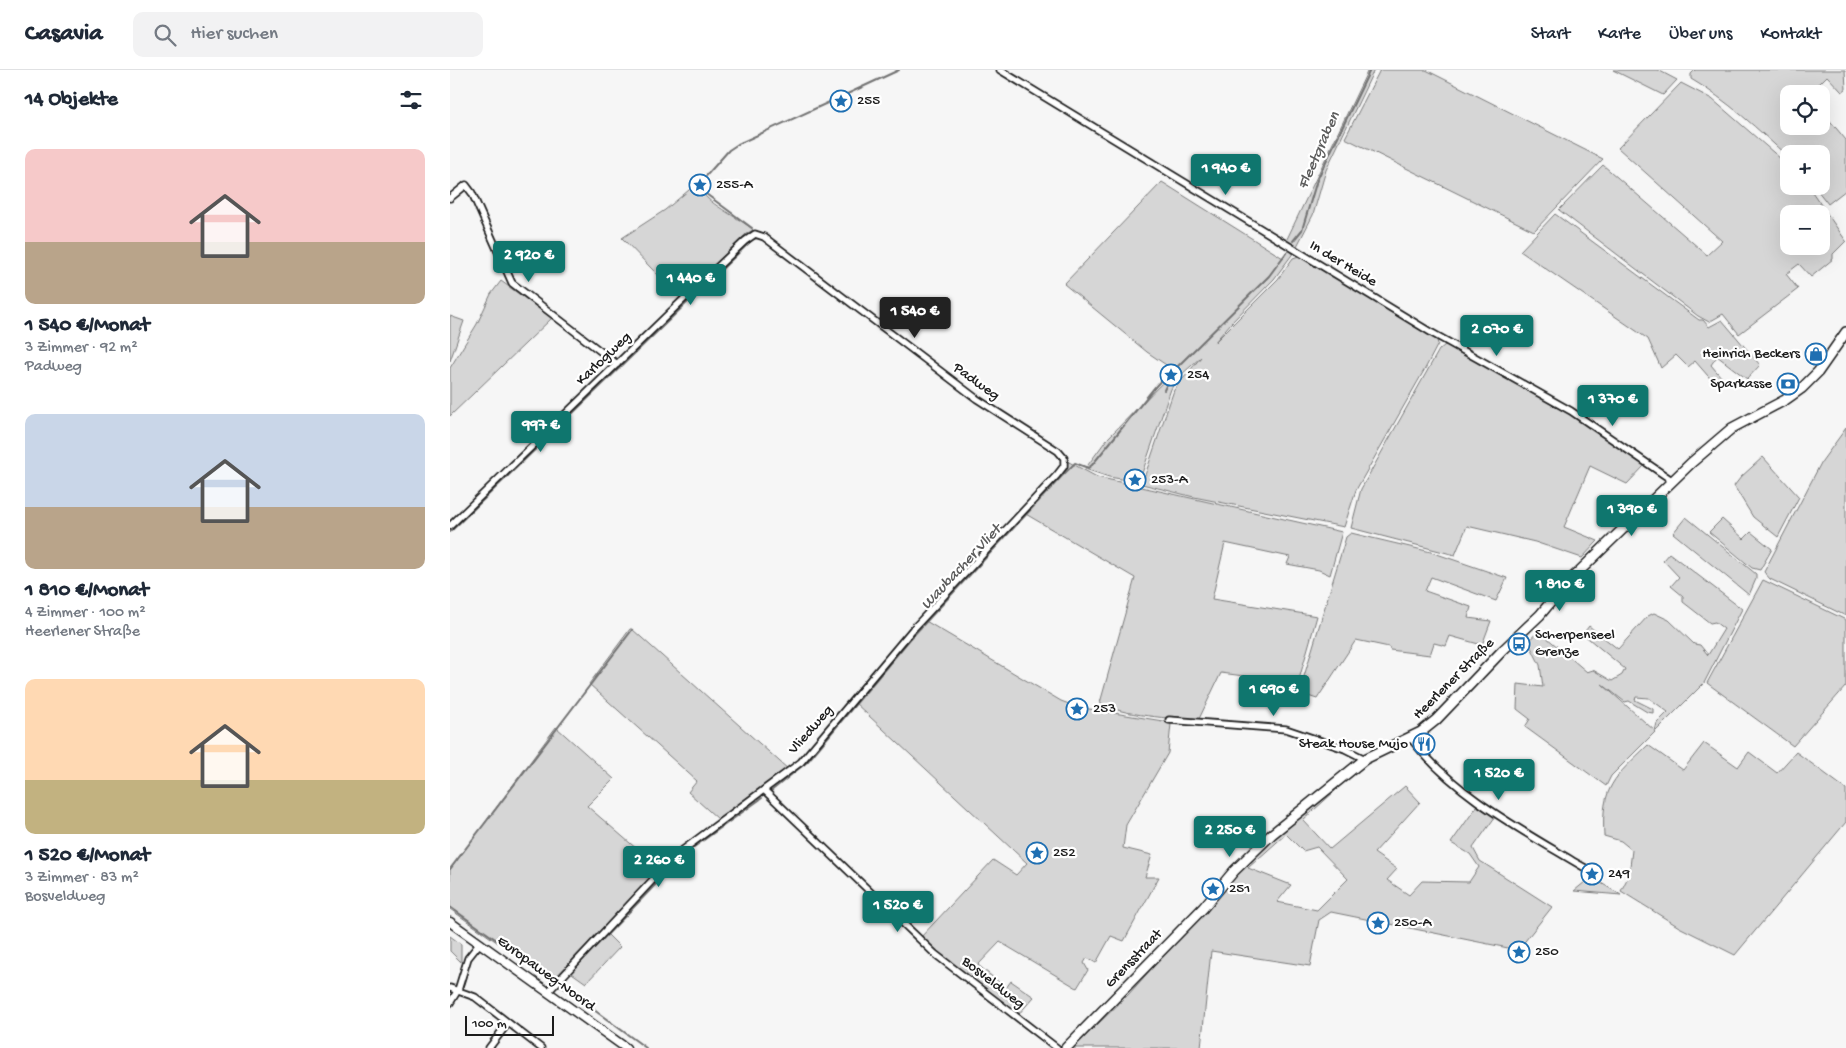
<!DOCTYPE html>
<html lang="de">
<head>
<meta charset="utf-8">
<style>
	body { margin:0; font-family:"Gochi Hand",sans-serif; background:#f2f2f3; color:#1f2937; height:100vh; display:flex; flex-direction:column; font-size:19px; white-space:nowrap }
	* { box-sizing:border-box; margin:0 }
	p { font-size:16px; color:#747a83 }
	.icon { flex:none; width:28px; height:28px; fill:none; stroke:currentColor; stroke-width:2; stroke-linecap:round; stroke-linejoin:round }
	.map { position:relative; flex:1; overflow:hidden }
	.side { display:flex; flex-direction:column; background:#fff; width:450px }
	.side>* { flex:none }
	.buttons { position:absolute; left:1330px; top:15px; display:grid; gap:10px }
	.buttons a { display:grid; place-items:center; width:50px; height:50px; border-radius:10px; background:#fff; box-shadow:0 5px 20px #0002; font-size:25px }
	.scale { position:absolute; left:15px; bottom:12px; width:89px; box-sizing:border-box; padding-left:5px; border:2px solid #1c1c1c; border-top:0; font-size:14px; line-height:18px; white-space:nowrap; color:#1c1c1c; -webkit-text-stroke:4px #fff; paint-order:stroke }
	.price { position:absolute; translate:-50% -42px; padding:0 11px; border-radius:5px; background:#0f766e; color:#fff; font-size:16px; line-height:32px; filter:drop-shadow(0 1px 2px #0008) }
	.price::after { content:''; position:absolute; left:50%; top:30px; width:15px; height:11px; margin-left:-8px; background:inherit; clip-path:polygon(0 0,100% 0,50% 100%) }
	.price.on { background:#222; color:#fff }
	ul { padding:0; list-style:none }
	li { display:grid; align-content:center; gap:10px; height:265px; padding:0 25px }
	li span { display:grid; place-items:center; height:155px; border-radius:10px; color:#555 }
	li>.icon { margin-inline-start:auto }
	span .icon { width:90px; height:90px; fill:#fffc; stroke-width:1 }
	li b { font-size:21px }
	h2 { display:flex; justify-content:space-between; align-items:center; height:60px; padding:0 25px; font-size:21px }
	header { display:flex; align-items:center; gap:30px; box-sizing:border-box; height:70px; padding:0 25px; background:#fff; border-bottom:1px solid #e0e1e3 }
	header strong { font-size:24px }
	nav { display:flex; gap:28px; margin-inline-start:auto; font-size:18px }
	.search { width:350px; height:45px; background:#f2f2f3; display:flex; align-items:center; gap:12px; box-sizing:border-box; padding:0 18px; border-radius:10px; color:#747a83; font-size:19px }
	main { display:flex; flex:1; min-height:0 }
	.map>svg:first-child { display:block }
	.green { fill:#d6d6d6; stroke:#797979; fill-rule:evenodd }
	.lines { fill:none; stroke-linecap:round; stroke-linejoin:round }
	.stream { stroke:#727272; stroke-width:2 }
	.minor-casing { stroke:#1c1c1c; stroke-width:9 }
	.tertiary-casing { stroke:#1c1c1c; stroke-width:11 }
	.secondary-casing { stroke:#1c1c1c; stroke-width:12 }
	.minor { stroke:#fff; stroke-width:5.5 }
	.tertiary { stroke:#fff; stroke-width:8 }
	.secondary { stroke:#fff; stroke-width:9 }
	.labels { text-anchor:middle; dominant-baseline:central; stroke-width:4.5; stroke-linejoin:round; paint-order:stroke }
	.poi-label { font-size:15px; fill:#1c1c1c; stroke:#fff; text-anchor:start }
	.street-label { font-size:15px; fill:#1c1c1c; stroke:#fff }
	.water-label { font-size:16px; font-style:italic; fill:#5d5d5d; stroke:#fff }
</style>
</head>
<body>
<header>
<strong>Casavia</strong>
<div class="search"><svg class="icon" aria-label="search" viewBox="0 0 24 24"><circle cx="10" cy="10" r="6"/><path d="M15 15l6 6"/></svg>Hier suchen</div>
<nav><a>Start</a><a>Karte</a><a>Über uns</a><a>Kontakt</a></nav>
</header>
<main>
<section class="side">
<h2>14 Objekte<svg class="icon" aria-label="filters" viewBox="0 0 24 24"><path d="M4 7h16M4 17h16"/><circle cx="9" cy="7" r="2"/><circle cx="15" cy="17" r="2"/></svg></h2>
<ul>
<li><span style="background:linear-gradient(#f6c9c9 60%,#b9a48a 0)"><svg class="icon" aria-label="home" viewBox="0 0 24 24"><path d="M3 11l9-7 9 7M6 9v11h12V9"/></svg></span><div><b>1 540 €/Monat</b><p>3 Zimmer · 92 m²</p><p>Padweg</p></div></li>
<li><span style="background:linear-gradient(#c9d6e8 60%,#b9a48a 0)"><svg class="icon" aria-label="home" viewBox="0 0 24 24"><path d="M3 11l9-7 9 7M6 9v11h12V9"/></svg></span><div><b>1 810 €/Monat</b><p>4 Zimmer · 100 m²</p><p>Heerlener Straße</p></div></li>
<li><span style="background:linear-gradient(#ffd9b3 65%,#c2b280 0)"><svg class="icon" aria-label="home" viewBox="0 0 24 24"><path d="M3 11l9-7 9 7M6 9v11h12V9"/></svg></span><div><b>1 520 €/Monat</b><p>3 Zimmer · 83 m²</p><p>Bosveldweg</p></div></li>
</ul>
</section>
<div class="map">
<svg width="1396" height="978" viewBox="0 0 1396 978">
	<rect width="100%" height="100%" fill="#f6f6f6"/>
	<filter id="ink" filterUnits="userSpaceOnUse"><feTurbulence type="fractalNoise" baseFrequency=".02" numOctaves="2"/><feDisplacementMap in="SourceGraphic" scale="10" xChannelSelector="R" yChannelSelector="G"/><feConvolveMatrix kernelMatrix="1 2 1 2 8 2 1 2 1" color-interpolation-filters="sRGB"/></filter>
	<g filter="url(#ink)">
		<g class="green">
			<polygon points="918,0 924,0 876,100 863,145 846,178 836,171"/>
			<polygon points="930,0 976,0 1153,89 1084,161 895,68"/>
			<polygon points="1163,0 1208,0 1227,10 1213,25"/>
			<path d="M 1245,0 L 1395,0 L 1396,19 L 1392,22 L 1377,6 L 1359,24 L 1339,24 L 1339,56 L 1371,56 L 1371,40 L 1396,70 L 1396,120 L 1378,134 L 1364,116 L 1371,116 L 1371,84 L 1339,84 L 1339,88 C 1309,60 1277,30 1241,9 L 1241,4 Z"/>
			<path d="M 1231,13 L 1262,29 L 1339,96 L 1339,116 L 1358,116 L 1396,171 L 1383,184 L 1383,189 L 1361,207 L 1349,194 L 1336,204 L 1348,219 L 1289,264 L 1273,244 L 1259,252 L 1248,246 L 1109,140 L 1153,95 L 1257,185 L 1272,171 L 1168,78 ZM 1339,144 L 1371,144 L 1371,176 L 1339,176 Z"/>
			<polygon points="712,112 833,188 839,179 844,182 824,209 781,253 764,273 828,209 843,188 849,186 987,270 988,274 976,297 906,420 894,457 744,427 692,414 724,320 751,287 731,305 697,282 614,214"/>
			<path d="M 245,115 L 249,116 C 252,132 291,148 303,160 L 296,164 L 230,228 L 172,168 L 215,140 Z"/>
			<polygon points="1105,144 1249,250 1253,250 1259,257 1272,250 1310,295 1297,309 1267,286 1261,295 1272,308 1265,314 1245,291 1238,297 1226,285 1211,298 1198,269 1070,181"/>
			<polygon points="51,211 102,248 0,346 0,298 27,254 41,224"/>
			<polygon points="0,246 14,251 0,291"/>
			<polygon points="995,275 999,275 1124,345 1195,395 1177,414 1140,396 1114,457 1148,471 1132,488 1085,472 1017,456 1005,485 901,458 911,419 989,280"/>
			<polygon points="722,303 729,307 721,319 689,412 659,407 635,399 657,369"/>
			<polygon points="1396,358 1396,546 1320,509 1314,502 1372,391"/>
			<polygon points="1313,387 1349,427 1328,467 1303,447 1284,416 1291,407"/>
			<path d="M 617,391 L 647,407 L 892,462 L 880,505 L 869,500 L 837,494 L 840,487 L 775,473 L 762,529 L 867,546 L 848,613 L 771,603 L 748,651 C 722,648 672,646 650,633 L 685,508 L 574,443 Z"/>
			<polygon points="1236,447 1306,504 1306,509 1299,525 1223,463"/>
			<polygon points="1272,449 1294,469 1301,462 1322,479 1310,500 1302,498 1259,462"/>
			<polygon points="901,463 981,482 1057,508 1046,531 981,507 975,521 1021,537 1018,548 1041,551 1032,575 1000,566 996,576 984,573 980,585 940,580 939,577 906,570 867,629 849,623 896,467"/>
			<path d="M 1219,483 L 1292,539 L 1254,613 L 1161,706 L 1156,716 L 1075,657 L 1080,649 L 1067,639 L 1068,614 L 1093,617 L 1090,595 L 1078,571 L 1089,561 L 1137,602 L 1143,600 L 1162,611 L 1172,605 L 1175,599 L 1133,564 L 1139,556 L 1168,579 L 1198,546 L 1204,543 L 1219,550 L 1244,574 L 1250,575 L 1258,585 L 1274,559 L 1265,552 L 1260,553 L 1233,532 L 1233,526 L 1221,516 L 1229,507 L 1213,490 ZM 1152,614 L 1175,632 L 1179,631 L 1197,642 L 1203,643 L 1203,639 L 1185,630 L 1186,627 L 1199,628 L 1218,642 L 1207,653 L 1205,661 Z"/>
			<polygon points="1313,510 1396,550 1396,616 1343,676 1257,613"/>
			<polygon points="474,550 611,631 627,637 719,652 721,654 718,683 676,755 673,778 702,785 695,807 709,807 674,871 661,866 646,893 637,888 634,893 638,900 627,918 550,872 528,895 556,918 561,911 584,927 567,946 470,868 543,790 566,805 577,793 404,632"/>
			<polygon points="180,559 182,559 339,700 268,749 238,722 247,711 139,614"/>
			<polygon points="106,657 164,709 137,736 209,798 102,911 0,839 0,800"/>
			<path d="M 1254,673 L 1288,697 L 1299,682 L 1327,703 L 1346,682 L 1396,719 L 1396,752 L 1285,885 L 1229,857 L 1171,821 L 1179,805 L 1182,780 L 1171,771 L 1154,766 C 1151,716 1164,708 1198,675 L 1233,700 Z"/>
			<path d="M 888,715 L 885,721 L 853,750 L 880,779 L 955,716 L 970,732 L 924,783 L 947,799 L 937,810 L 959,825 L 972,811 L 1019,812 L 1029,797 L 1020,784 L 1001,773 L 1027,736 L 1045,747 L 1023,778 L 1030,791 L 1102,837 L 1068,880 L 881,842 L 869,850 L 860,896 L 761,881 L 751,978 L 623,978 L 678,925 L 802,786 ZM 836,764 L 853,781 L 867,777 L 898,809 L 867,840 L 827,832 L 841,815 L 798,798 Z"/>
			<polygon points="1141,807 1171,825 1124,821"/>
			<polygon points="156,863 170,877 136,913 119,901"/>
			<polygon points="0,866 11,874 11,892 0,881"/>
		</g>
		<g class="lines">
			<g class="stream">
				<polyline points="395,25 449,0"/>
				<polyline points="302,158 248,118 249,114 279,80 288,74 386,29"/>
				<polyline points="843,171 852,160 867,110 920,0"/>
				<polyline points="726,298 819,206 836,183"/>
				<polyline points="714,320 721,306"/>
				<polyline points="0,462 303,169 308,168"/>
				<polyline points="321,721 357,692 460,569 612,406 625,393 638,398 642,395 705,317 715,306 721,306"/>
				<polyline points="0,799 182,560"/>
				<polyline points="0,837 103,910"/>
				<polyline points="122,901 237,782 312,728"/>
				<polyline points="115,908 110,915 196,978"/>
			</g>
			<g class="minor-casing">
				<g id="minor">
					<polyline points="550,0 982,263 1121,341 1223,411"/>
					<polyline points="0,128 16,115 22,123 62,213 167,294"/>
					<polyline points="0,456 240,223 295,171 305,164 314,167 527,329 608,381 614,388 614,396 607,405 462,560 351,692 226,785 98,922"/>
					<polyline points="719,650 836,659 895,679 915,689"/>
					<path d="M 960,667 C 1000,721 1066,757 1123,791 L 1137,799 L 1144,798"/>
					<polyline points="314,720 485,884 607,978"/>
					<polyline points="0,918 25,927 91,978"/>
					<polyline points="0,933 8,920 18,888 30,873"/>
					<polyline points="39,978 58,953"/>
				</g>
			</g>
			<g class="tertiary-casing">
				<polyline id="tertiary" points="0,852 176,978"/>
			</g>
			<g class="secondary-casing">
				<polyline id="secondary" points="616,978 753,838 784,801 822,764 915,689 971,662 986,650 1053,580 1090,545 1114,516 1241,393 1282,358 1335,330 1352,318 1368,302 1396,262"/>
			</g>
			<use href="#minor" class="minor"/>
			<use href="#tertiary" class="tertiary"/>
			<use href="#secondary" class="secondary"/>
		</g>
	</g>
	<defs>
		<g id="sight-ring" transform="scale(1.125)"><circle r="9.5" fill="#fff" stroke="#1f6fb2" stroke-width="1.5"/><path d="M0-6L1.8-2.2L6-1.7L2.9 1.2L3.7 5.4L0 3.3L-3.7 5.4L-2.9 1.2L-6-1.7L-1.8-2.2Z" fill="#1f6fb2"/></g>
		<g id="shop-ring" transform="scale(1.125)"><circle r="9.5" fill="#fff" stroke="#1f6fb2" stroke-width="1.5"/><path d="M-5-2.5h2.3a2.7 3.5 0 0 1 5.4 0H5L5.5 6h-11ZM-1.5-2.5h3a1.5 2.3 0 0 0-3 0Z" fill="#1f6fb2"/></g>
		<g id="bank-ring" transform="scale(1.125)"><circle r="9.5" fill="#fff" stroke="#1f6fb2" stroke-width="1.5"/><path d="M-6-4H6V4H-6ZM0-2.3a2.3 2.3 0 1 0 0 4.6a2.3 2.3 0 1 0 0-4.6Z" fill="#1f6fb2"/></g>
		<g id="bus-ring" transform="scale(1.125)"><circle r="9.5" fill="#fff" stroke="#1f6fb2" stroke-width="1.5"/><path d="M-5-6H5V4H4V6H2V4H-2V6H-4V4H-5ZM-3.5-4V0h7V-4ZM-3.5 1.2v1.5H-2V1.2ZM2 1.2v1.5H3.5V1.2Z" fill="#1f6fb2"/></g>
		<g id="restaurant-ring" transform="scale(1.125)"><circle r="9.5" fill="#fff" stroke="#1f6fb2" stroke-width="1.5"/><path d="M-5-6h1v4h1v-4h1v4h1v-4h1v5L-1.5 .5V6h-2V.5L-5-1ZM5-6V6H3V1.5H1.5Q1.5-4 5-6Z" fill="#1f6fb2"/></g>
	</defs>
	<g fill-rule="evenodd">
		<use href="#sight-ring" x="391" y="31"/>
		<use href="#sight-ring" x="250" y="115"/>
		<use href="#shop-ring" x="1366" y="284"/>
		<use href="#sight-ring" x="721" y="305"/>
		<use href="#bank-ring" x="1338" y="314"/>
		<use href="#sight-ring" x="685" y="410"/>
		<use href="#bus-ring" x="1069" y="574"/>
		<use href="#sight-ring" x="627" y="639"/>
		<use href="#restaurant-ring" x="974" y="674"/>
		<use href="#sight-ring" x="587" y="783"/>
		<use href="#sight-ring" x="1142" y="804"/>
		<use href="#sight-ring" x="763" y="819"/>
		<use href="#sight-ring" x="928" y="853"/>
		<use href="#sight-ring" x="1069" y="882"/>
	</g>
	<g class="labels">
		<g class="poi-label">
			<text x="407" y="31">255</text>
			<text x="266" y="115">255-A</text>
			<text x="1350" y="284" text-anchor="end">Heinrich Beckers</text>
			<text x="737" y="305">254</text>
			<text x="1322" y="314" text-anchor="end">Sparkasse</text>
			<text x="701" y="410">253-A</text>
			<text x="1085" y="565">Scherpenseel<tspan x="1085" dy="17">Grenze</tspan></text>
			<text x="643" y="639">253</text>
			<text x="958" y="674" text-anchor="end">Steak House Mujo</text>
			<text x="603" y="783">252</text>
			<text x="1158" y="804">249</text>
			<text x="779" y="819">251</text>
			<text x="944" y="853">250-A</text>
			<text x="1085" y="882">250</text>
		</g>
		<g class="street-label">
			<text transform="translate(893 194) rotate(31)">In der Heide</text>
			<text transform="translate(154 289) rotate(-44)">Karlogweg</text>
			<text transform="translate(526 312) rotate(36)">Padweg</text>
			<text transform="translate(1004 609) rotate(-45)">Heerlener Straße</text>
			<text transform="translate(361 660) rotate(-49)">Vliedweg</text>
			<text transform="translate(684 889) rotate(-46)">Grensstraat</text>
			<text transform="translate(96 904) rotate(36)">Europaweg-Noord</text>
			<text transform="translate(543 913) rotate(38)">Bosveldweg</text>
		</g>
		<g class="water-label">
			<text transform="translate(870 81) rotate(-66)">Fleetgraben</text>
			<text transform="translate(512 498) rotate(-47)">Waubacher Vliet</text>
		</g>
	</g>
</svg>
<div class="buttons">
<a><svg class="icon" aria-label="locate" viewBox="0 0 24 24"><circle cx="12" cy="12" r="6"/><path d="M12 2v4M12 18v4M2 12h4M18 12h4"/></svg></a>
<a>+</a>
<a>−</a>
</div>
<div class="scale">100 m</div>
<b class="price" style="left:776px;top:126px">1 940 €</b>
<b class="price" style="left:79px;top:213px">2 920 €</b>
<b class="price" style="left:241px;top:236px">1 440 €</b>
<b class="price on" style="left:465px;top:269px">1 540 €</b>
<b class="price" style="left:1047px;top:287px">2 070 €</b>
<b class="price" style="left:1163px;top:357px">1 370 €</b>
<b class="price" style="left:91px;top:383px">997 €</b>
<b class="price" style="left:1182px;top:467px">1 390 €</b>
<b class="price" style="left:1110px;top:542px">1 810 €</b>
<b class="price" style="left:824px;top:647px">1 690 €</b>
<b class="price" style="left:1049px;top:731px">1 520 €</b>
<b class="price" style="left:780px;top:788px">2 250 €</b>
<b class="price" style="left:209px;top:818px">2 260 €</b>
<b class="price" style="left:448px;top:863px">1 520 €</b>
</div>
</main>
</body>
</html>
